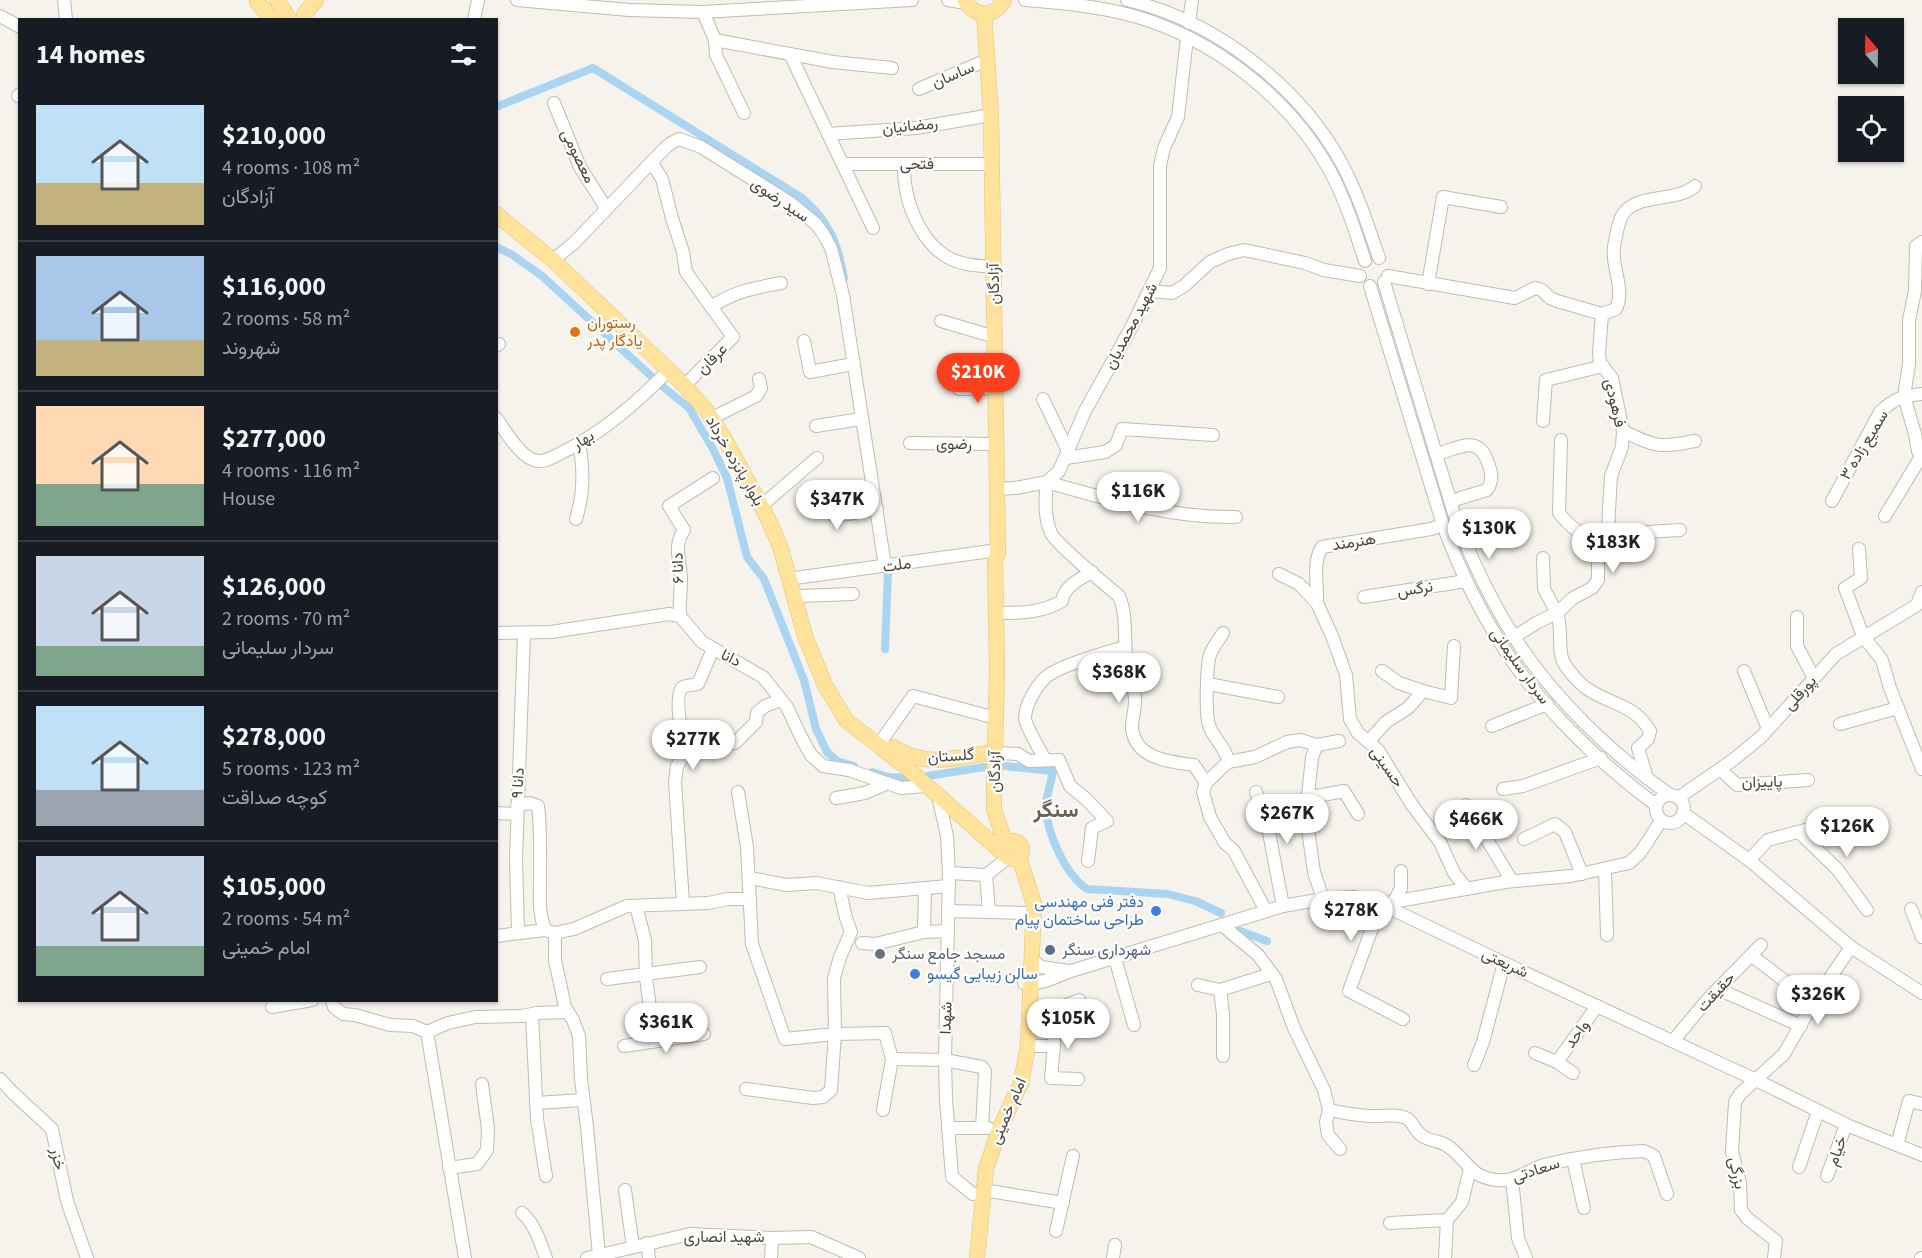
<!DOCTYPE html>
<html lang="en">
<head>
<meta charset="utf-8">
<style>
	body { margin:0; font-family:"Source Sans 3",Vazirmatn,sans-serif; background:#242831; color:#f1f3f6; height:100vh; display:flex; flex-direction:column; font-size:22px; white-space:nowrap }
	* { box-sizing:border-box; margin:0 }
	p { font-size:20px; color:#9ea1a6 }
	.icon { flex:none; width:33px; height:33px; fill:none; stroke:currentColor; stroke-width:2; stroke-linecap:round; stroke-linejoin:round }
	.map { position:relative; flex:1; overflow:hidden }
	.sheet { position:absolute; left:18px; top:18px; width:480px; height:984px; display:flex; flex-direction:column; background:#171b24; border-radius:0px; box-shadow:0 2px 4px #0004 }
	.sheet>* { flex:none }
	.needle { width:39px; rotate:340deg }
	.tools { position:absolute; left:1838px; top:18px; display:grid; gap:12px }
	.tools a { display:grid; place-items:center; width:66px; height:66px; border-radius:0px; background:#171b24; box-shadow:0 2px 4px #0004; font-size:30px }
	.price { position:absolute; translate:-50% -51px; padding:0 14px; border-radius:21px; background:#fff; color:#222; font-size:20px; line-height:39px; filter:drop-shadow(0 2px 3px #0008) }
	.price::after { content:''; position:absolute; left:50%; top:36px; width:18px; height:14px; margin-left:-9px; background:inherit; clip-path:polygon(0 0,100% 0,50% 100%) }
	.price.on { background:#fc3f1d; color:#fff }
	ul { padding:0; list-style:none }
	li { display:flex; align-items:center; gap:18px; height:150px; padding:0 18px }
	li+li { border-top:2px solid #363941 }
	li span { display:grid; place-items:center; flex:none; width:168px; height:120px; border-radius:0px; color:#555 }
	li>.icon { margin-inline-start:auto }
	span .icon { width:72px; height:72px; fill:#fffc; stroke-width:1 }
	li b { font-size:26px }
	h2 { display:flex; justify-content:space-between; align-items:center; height:72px; padding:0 18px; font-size:26px }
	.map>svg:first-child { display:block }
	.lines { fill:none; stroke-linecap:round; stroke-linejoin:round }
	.canal { stroke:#a9d4f2; stroke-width:8 }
	.minor-casing { stroke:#c2bbae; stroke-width:14 }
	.major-casing { stroke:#e6c16a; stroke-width:16 }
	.minor { stroke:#fff; stroke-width:12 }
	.major { stroke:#ffe39c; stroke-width:15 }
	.food-dot { fill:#e8710a; stroke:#fff; stroke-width:2 }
	.shop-dot { fill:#3f7fe0; stroke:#fff; stroke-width:2 }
	.service-dot { fill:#5c6f8a; stroke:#fff; stroke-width:2 }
	.worship-dot { fill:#6b7280; stroke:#fff; stroke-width:2 }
	.labels { text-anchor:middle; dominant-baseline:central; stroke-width:4.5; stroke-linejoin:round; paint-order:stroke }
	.street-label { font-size:16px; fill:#4b4439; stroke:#fff }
	.food-label { font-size:16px; fill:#c56008; stroke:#fff; text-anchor:start }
	.shop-label { font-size:16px; fill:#366cbe; stroke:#fff; text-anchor:end }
	.service-label { font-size:16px; fill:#4e5e75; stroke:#fff; text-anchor:start }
	.worship-label { font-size:16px; fill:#5b616d; stroke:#fff; text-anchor:start }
	.district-label { font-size:22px; font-weight:bold; fill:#6e6250; stroke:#fff }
</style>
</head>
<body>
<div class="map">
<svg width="1922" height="1258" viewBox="0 0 1922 1258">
	<rect width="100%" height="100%" fill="#f6f3ec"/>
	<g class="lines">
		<g class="canal">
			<path d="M 496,107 L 593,68 L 802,198 C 829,221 838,243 844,278"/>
			<polyline points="496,247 511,254 542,276 662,386 689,408 713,449 727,478 747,557 764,579 804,680 816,729 827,752 837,761 854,766"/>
			<polyline points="885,649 888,572"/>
			<path d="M 1005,766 L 1053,771 C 1051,783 1046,796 1046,808 C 1047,834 1066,875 1087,889 L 1168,894 L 1195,901 L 1221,913"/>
			<polyline points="872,772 888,777 909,778"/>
			<polyline points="928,776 984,767"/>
			<polyline points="1240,931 1267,941"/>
		</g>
		<g class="minor-casing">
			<g id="minor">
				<polyline points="64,0 66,20"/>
				<polyline points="517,0 629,10 703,12 912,0"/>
				<polyline points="948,0 966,3"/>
				<path d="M 1025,0 C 1061,3 1098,6 1134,16 C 1214,39 1290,98 1330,171 C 1345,199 1355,230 1365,261"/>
				<path d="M 1127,0 C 1215,21 1299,85 1342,164 C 1358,194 1368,226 1379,258"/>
				<polyline points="703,12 715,40 716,55 744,113"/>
				<polyline points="0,16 20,27"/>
				<polyline points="474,20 478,0"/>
				<polyline points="1189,23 1192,0"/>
				<polyline points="715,40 833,62 892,68"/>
				<polyline points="790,54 873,228"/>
				<polyline points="919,89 987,60"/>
				<polyline points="18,96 20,94"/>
				<polyline points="554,103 580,167 606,208"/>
				<polyline points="828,134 916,128 991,115"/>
				<polyline points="652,163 662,179 672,218 683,252 686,272 733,337 690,380"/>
				<polyline points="843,164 992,164"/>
				<path d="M 904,170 C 905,207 925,256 966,264 C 975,266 985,266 994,267"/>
				<polyline points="1922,242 1916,246 1915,291 1909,320 1909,364 1904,396 1915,434 1918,451 1922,457"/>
				<polyline points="558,256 574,243 664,149 671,143 679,139 701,147 789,202 816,224 824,235 831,248 843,295 885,566"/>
				<path d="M 1388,276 L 1515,298 L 1535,288 L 1542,290 L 1550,298 L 1557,301 L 1602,314 L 1616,309 C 1626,287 1609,265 1615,241 C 1617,233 1618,221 1623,214 C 1639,192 1676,203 1695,186"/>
				<path d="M 1384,282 L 1456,520 C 1472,560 1490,599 1513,635 C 1551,696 1612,754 1670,795"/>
				<polyline points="1428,284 1443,197 1501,207"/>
				<path d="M 1370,286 L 1443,525 C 1458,566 1477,606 1501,644 C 1538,704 1599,763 1656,805"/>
				<polyline points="1150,291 1172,293 1184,286 1210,262 1228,254 1244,250 1305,263 1324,270 1360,276"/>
				<path d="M 711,307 C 735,291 754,288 781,283"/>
				<path d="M 1602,314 L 1599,353 L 1600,363 L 1612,378 L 1623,431 L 1622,447 L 1611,476 L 1608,529 L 1598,549 L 1598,580 L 1592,588 L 1573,598 L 1557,613 C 1563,628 1557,653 1564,663 C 1569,672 1581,685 1589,690 C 1612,705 1634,704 1650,731 L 1648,739 L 1638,748 L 1647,778"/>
				<polyline points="941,321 995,337"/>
				<polyline points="804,341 810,372 853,364"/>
				<polyline points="496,346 499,344"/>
				<polyline points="959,389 996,388"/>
				<polyline points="1043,399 1068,451"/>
				<polyline points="718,415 756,396 761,388 759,379"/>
				<path d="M 496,418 C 506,431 520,458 537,461 C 546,462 555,456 563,452 C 604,432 637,402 669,370"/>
				<polyline points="1543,421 1546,380 1603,366"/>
				<polyline points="816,426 861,419"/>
				<path d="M 1623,431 C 1656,447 1658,448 1695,441"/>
				<path d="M 1561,440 L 1559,513 C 1587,548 1603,539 1642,533 C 1654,531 1667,531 1680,530"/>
				<polyline points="910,443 997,444"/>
				<path d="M 1437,454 C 1459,448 1479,434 1488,463 C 1492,473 1493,481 1487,490 L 1451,501"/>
				<polyline points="1066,458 1105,452 1116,445 1122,429 1213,435"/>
				<polyline points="998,489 1015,488 1047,482 1059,471 1085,411 1131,328 1160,268 1160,166 1164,148 1178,117 1187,38"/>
				<polyline points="831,495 835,516 877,509"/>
				<polyline points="767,501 817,458"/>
				<path d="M 1832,501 L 1880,412 C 1895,398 1902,396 1922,394"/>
				<polyline points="1885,516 1922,455"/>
				<path d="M 576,519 C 584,494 584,469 579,443"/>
				<polyline points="1859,549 1861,578 1845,588 1863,636 1882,660 1890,688 1922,769"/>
				<polyline points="1279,574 1299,584 1317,603 1332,636 1346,675 1350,719 1358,733 1378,750 1412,805 1440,842 1454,873 1467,889"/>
				<polyline points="795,578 998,550"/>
				<polyline points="800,596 853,594"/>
				<polyline points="1364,597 1466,581"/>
				<path d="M 1317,603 C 1318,586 1312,562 1322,547 L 1431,529 L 1443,525"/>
				<path d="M 1002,613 C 1024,613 1043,612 1062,601 C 1064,586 1080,579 1092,572"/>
				<path d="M 680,616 C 679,603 681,590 681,577 C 680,560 673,546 684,530 L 669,506 L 713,478"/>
				<polyline points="1797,617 1797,646 1814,678"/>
				<polyline points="496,633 551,632 669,614 680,616 702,642 763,677 787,707 801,737 811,755 823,766 849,770 901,788 927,786"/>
				<polyline points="1514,637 1538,622 1557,613 1544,589 1543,558"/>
				<polyline points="1382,671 1399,683 1423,691"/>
				<polyline points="1744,671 1768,729"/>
				<polyline points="1208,684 1278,697"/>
				<polyline points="1840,724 1898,708"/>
				<polyline points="1492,726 1547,704"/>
				<polyline points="882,740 913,696 996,718"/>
				<polyline points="1369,741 1386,722 1408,708 1423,691 1451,698 1454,646"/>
				<polyline points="735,743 756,722 757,713 765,706 781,700"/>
				<polyline points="1317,745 1312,757 1306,815 1314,872 1323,899"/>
				<polyline points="999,753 1018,754 1029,761 1059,760 1070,786 1086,799 1107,821 1092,828 1088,861"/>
				<path d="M 1045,760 C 1041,751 1025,726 1025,718 C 1025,705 1037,685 1046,677 C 1059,666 1107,652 1125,647"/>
				<polyline points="1228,762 1255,757 1287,742 1300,740 1317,745 1339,741"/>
				<polyline points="1720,769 1737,785 1808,780"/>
				<path d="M 1206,783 L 1194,765 C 1170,762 1135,759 1132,728 C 1132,719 1135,710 1135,701 C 1135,686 1128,670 1126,655 C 1124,636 1127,614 1119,596 C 1107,586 1056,544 1051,533 C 1044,517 1045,499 1047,482 C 1110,500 1170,518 1236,517"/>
				<path d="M 1206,783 L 1228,762 C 1227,748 1213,739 1209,725 C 1205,713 1207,671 1209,658 C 1211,649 1218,641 1223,633"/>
				<polyline points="1206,783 1203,792 1210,817 1225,843 1234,851 1266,911"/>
				<polyline points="1503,789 1523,786 1601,758"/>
				<polyline points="738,792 747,847 752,944 785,1039 835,1034 885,1033 892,1059 883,1110"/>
				<polyline points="1256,792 1267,822 1283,906"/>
				<circle cx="1670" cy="809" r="14"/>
				<polyline points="938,796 947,836 949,873 945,1060 946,1099 952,1177 973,1194"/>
				<polyline points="836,798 865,793 888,783"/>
				<polyline points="1306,798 1344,791 1358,814"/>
				<polyline points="1678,798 1733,760 1761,737 1836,654 1917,605 1922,592"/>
				<path d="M 517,805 L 530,803 L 538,806 C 541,829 540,854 540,878 C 540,899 538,910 545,930"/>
				<polyline points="1466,805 1512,881"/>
				<polyline points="496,813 517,814"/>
				<polyline points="1683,813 1749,860 1851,947 1922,993"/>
				<polyline points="1799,832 1838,870 1867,910"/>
				<polyline points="1524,839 1555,824 1565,832 1582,874"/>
				<polyline points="1749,860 1768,840 1835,822 1847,822"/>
				<polyline points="1605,870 1607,935"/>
				<polyline points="949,873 986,875"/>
				<polyline points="750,878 787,885 816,883 868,893 949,886"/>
				<polyline points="1394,902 1401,888 1401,871"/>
				<path d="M 683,903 L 675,782 L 677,766 L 684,755 C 683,743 673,693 683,687 C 687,685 694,685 698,684 L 713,649"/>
				<polyline points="636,906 645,940 646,978 652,1022 657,1040"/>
				<polyline points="1911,909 1922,937"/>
				<polyline points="949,911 1027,913"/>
				<polyline points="989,911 986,875 1008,858"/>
				<polyline points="1222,925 1258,955 1276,979 1294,1028 1324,1090 1329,1110 1326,1122 1328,1135 1340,1149"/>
				<polyline points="924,932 925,888"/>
				<polyline points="518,933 516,858 524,633"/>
				<polyline points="555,933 555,960 565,1007 573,1020 579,1036 581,1079 587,1127 599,1255"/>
				<polyline points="496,936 545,930 555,933 574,929 627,906 708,903 728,899 750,899"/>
				<polyline points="862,943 875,944 924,932 948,931"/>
				<polyline points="1751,955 1813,1003"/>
				<polyline points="1115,958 1134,1025"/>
				<polyline points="1033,960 1041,967 1069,971"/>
				<polyline points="607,979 700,967"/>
				<path d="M 1024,983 C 1040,985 1056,977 1071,971 L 1283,906 L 1323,899 L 1354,897 L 1381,904 L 1504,963 L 1756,1080 L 1849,1126 L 1922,1155"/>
				<polyline points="1198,985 1220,990 1271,974"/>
				<polyline points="1718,989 1801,1026"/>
				<polyline points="1220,990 1223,1014 1223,1056"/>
				<polyline points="332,1000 334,1007 343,1014 355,1015 390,1025 413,1026 427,1032 448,1023 475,1017 522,1016 537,1013 568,1012"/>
				<polyline points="272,1007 312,1000"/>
				<polyline points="532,1015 537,1119 546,1176"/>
				<polyline points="1403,1019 1349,991 1381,904 1505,882 1571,876 1629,863 1640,853 1661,821"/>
				<polyline points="427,1032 465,1258"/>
				<polyline points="1673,1041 1708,999 1761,945"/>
				<polyline points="624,1046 704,1034"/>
				<polyline points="1028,1046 1054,1046 1056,1009 1079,1000"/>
				<polyline points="1054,1046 1051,1078 1078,1079"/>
				<polyline points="1535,1053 1557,1062 1573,1073"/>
				<polyline points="892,1059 945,1060 982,1067 985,1071 982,1128"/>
				<polyline points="1557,1062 1597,1006"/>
				<polyline points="1474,1065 1483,1042 1504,963"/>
				<polyline points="0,1079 13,1093 52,1129 67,1201 87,1258"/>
				<polyline points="746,1089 813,1098 823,1097 831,1090 835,1034 834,978 840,957 851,932 846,918 839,887"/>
				<polyline points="536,1103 583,1100"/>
				<path d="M 1329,1110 C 1343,1113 1356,1115 1370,1116 C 1381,1117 1396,1113 1406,1118 C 1414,1122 1414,1130 1421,1135 C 1428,1141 1438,1140 1446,1145 C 1466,1157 1469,1178 1497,1180 C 1518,1182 1527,1170 1544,1165 C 1576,1157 1611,1152 1644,1151 L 1654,1156 L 1667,1194"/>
				<polyline points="948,1128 988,1128"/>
				<polyline points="1897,1145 1909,1101 1922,1104"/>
				<polyline points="1573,1159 1584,1208"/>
				<polyline points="1799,1167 1818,1111"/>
				<polyline points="449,1168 477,1164 487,1150 488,1129 482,1084"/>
				<polyline points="1827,1176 1846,1125"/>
				<polyline points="1512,1179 1518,1238 1526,1258"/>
				<polyline points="625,1190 633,1247"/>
				<polyline points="983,1190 1063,1203"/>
				<path d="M 522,1213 C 535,1224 540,1242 546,1258"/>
				<polyline points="1390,1223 1447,1220"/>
				<polyline points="1056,1231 1073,1156"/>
				<polyline points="647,1243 649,1258"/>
				<polyline points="587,1258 690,1234 772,1238 811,1237 859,1258"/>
				<polyline points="771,1258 772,1238"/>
				<polyline points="1113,1258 1115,1245"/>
				<polyline points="1445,1258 1447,1220 1462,1202 1470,1169"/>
				<polyline points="1774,1258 1776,1241 1747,1218 1741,1210 1740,1183 1732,1152 1735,1102 1740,1094 1784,1054 1813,1003 1851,947"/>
				<polyline points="1921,1258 1922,1258"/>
			</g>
		</g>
		<g class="major-casing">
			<g id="major">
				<polyline points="277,0 290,20"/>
				<path d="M 965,0 C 974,18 995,18 1004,0"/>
				<polyline points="257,2 273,20"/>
				<polyline points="984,14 991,115 998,554 995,560 997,669 994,790 994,810 1006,844"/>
				<polyline points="303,20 305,13 316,0"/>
				<polyline points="496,214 554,261 682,383 707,411 727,443 768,519 780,546 805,636 825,685 846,720 906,767 1004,854"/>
				<path d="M 893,747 C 926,769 958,757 995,752"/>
				<circle cx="1013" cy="850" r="9"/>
				<polyline points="977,1258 986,1169 999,1130 1021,1083 1028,1046 1034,904 1019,857"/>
			</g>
		</g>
		<use href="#minor" class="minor"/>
		<use href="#major" class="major"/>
	</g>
	<circle class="food-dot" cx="575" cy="332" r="6"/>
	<g class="shop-dot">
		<circle cx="1156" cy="911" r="6"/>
		<circle cx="915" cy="974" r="6"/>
	</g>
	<circle class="service-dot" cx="1050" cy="950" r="6"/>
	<circle class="worship-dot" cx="880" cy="954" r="6"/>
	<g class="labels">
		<g class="street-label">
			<text transform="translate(953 75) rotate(-23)">ساسان</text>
			<text transform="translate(910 126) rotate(-6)">رمضانیان</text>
			<text transform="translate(578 156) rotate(64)">معصومی</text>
			<text x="917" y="164">فتحی</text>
			<text transform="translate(780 200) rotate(34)">سید رضوی</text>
			<text transform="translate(994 284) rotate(-91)">آزادگان</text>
			<text transform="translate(1131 326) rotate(-62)">شهید محمدیان</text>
			<text transform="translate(712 359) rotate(-45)">عرفان</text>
			<text transform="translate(1615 403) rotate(77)">فرهودی</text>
			<text transform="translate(583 440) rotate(-32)">بهار</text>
			<text transform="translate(954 444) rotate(1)">رضوی</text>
			<text transform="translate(1864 445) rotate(-59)">سمیع زاده ۳</text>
			<text transform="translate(735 461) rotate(60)">بلوار پانزده خرداد</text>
			<text transform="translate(1354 542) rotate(-9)">هنرمند</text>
			<text transform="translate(897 565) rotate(-8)">ملت</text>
			<text transform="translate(678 568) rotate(-92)">دانا ۶</text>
			<text transform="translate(1415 589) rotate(-9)">نرگس</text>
			<text transform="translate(731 658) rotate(27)">دانا</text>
			<text transform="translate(1520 666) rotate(54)">سردار سلیمانی</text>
			<text transform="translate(1800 693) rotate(-48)">پورقلی</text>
			<text transform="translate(951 756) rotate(-4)">گلستان</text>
			<text transform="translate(1387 767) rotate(55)">حسینی</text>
			<text transform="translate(995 772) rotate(-89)">آزادگان</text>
			<text transform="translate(1762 782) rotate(-1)">پاییزان</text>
			<text transform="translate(518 783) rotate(-86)">دانا ۹</text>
			<text transform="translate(1505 963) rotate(25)">شریعتی</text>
			<text transform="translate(1716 992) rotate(-47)">حقیقت</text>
			<text transform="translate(946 1018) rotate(-88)">شهدا</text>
			<text transform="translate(1577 1034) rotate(-54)">واحد</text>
			<text transform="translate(1008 1111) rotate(-67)">امام خمینی</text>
			<text transform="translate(1837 1151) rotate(-70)">خیام</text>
			<text transform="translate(58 1159) rotate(79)">خزر</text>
			<text transform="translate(1536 1170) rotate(-18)">سعادتی</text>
			<text transform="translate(1737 1173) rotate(78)">بزرگی</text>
			<text x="724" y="1237">شهید انصاری</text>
		</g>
		<g class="food-label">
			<text x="587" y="323">رستوران<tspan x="587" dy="18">یادگار پدر</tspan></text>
		</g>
		<g class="shop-label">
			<text x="1144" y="902">دفتر فنی مهندسی<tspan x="1144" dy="18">طراحی ساختمان پیام</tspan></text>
			<text x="927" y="974" text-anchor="start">سالن زیبایی گیسو</text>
		</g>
		<g class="service-label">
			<text x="1062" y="950">شهرداری سنگر</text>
		</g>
		<g class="worship-label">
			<text x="892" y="954">مسجد جامع سنگر</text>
		</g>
		<g class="district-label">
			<text x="1056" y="810">سنگر</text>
		</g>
	</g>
</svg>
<div class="tools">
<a><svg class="needle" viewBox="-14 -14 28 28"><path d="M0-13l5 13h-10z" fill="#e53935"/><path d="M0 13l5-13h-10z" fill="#9ea1a6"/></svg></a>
<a><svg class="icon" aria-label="locate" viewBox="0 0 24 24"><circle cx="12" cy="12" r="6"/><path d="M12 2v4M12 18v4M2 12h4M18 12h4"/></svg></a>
</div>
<b class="price on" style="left:978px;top:404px">$210K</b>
<b class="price" style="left:1138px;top:523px">$116K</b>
<b class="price" style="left:837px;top:531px">$347K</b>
<b class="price" style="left:1489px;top:560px">$130K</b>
<b class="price" style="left:1613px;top:574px">$183K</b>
<b class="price" style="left:1119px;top:704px">$368K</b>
<b class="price" style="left:693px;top:771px">$277K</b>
<b class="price" style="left:1287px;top:845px">$267K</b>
<b class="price" style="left:1476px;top:851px">$466K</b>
<b class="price" style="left:1847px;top:858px">$126K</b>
<b class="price" style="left:1351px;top:942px">$278K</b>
<b class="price" style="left:1818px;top:1026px">$326K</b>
<b class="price" style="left:1068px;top:1050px">$105K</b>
<b class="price" style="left:666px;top:1054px">$361K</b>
<section class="sheet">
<h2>14 homes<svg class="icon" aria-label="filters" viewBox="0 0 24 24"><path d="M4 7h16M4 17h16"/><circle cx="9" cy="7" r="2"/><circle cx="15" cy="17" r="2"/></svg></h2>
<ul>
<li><span style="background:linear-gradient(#bfe0f5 65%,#c2b280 0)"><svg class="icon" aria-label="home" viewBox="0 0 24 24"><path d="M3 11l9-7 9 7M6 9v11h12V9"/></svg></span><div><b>$210,000</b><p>4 rooms · 108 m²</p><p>آزادگان</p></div></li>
<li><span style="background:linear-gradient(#a9c7e8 70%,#c2b280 0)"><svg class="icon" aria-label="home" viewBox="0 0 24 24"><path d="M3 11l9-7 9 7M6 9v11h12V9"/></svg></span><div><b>$116,000</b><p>2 rooms · 58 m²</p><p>شهروند</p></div></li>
<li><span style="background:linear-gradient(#ffd9b3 65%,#7fa58c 0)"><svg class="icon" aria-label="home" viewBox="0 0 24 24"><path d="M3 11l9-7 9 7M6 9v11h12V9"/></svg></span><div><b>$277,000</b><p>4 rooms · 116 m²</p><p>House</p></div></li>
<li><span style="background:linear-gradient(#c9d6e8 75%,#7fa58c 0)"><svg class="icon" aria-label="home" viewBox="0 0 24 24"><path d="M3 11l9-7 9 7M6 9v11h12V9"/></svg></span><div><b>$126,000</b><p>2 rooms · 70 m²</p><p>سردار سلیمانی</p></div></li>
<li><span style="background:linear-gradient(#bfe0f5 70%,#9aa5b1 0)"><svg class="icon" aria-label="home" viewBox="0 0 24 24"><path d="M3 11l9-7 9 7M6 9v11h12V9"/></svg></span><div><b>$278,000</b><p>5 rooms · 123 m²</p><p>کوچه صداقت</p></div></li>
<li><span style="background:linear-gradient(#c9d6e8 75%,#7fa58c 0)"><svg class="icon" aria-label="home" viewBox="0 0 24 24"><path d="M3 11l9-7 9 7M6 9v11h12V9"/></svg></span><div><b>$105,000</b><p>2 rooms · 54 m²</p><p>امام خمینی</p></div></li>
</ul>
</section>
</div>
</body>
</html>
